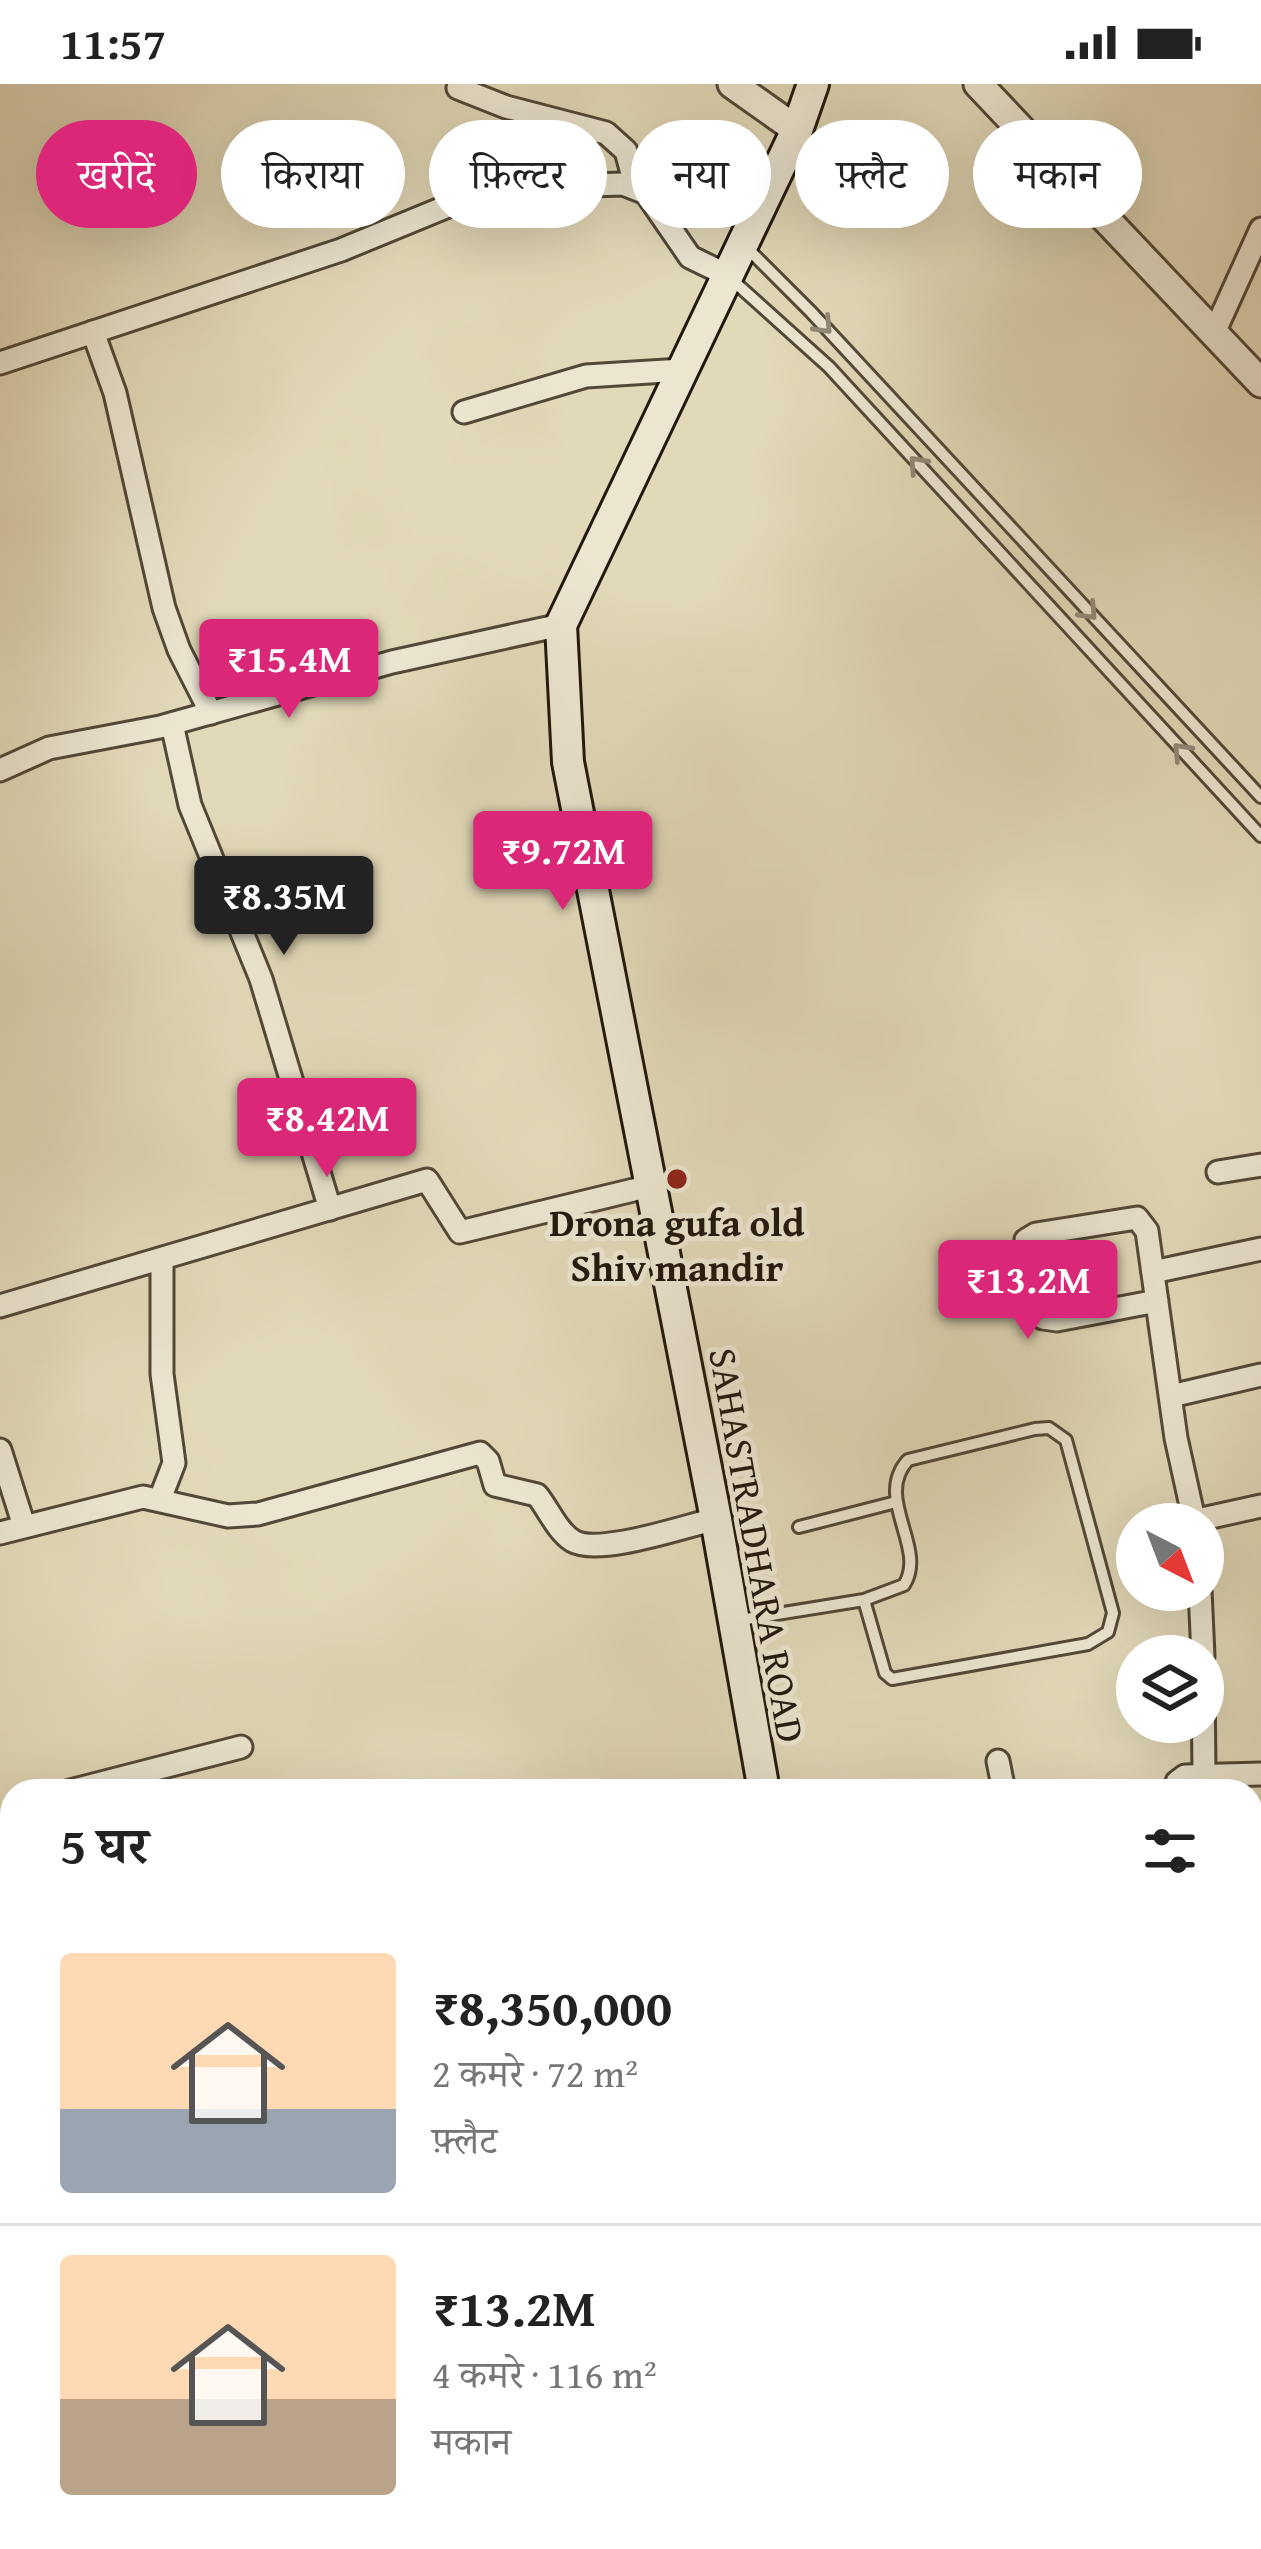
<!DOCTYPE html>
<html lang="hi">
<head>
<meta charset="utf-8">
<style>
	body { margin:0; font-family:"Gentium Book Plus","Noto Serif Devanagari",serif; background:#f2f2f2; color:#222; height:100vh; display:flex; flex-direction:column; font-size:45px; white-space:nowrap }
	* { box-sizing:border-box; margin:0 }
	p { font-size:39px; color:#767676 }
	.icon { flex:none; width:66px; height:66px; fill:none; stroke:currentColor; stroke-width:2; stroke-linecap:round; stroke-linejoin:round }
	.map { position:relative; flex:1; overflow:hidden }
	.drawer { position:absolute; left:0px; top:1695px; width:1263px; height:771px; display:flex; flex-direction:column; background:#fff; border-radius:36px 36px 0 0; box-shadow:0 12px 48px #0002 }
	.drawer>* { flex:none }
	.guide { position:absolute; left:36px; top:36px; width:1191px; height:108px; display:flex; gap:24px }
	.needle { width:78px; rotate:138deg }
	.tools { position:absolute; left:1116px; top:1419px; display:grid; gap:24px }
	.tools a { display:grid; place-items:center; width:108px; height:108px; border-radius:50%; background:#fff; box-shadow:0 12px 48px #0002; font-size:60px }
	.price { position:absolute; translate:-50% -102px; padding:0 27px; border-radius:12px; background:#db2777; color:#fff; font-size:39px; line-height:78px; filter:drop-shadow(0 3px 6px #0008) }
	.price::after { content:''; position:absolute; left:50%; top:72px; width:36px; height:27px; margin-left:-18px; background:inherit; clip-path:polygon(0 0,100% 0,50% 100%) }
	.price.on { background:#222; color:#fff }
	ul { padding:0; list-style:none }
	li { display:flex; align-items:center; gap:36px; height:300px; padding:0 60px }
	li+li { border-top:3px solid #e0e0e0 }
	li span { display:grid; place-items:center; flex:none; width:336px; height:240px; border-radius:12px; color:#555 }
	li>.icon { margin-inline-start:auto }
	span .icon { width:144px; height:144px; fill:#fffc; stroke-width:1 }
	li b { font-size:51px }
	h2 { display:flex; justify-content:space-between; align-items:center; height:144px; padding:0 60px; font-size:51px }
	.tag { padding:0 42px; border-radius:54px; background:#fff; box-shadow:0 12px 48px #0002; font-size:42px; line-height:108px }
	.tag.on { background:#db2777; color:#fff }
	.status { display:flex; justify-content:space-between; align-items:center; height:84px; padding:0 60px; background:#fff; direction:ltr }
	.status svg { height:33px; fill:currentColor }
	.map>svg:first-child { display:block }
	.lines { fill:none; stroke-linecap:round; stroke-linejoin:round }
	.service-casing { stroke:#524837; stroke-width:16 }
	.minor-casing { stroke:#524837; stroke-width:27 }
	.tertiary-casing { stroke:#524837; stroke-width:33 }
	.secondary-casing { stroke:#22180c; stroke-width:36 }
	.service { stroke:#ece6d1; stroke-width:10 }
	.minor { stroke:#ece6d1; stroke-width:21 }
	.tertiary { stroke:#ece6d1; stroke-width:27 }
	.secondary { stroke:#ece6d1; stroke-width:30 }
	.oneway { stroke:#918978 }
	.poi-dot { fill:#8f2418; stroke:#ece6d1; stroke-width:4.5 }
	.labels { text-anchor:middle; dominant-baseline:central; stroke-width:10; stroke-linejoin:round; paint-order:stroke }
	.poi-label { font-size:39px; font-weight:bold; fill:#22180c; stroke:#ece6d1 }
	.street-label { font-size:39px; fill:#22180c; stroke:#ece6d1 }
</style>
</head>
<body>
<div class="status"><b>11:57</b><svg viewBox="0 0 49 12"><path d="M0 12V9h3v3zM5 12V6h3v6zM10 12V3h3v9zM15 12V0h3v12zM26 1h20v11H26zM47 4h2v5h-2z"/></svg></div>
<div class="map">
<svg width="1261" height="2465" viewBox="0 0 1261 2465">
	<rect width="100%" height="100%" fill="#e2d9b8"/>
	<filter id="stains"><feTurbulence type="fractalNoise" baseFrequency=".00167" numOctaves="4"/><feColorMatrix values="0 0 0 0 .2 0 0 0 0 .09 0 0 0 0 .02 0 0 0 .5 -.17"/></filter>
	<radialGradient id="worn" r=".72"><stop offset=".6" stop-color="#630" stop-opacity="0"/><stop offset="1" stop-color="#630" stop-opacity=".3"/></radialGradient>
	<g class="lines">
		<g class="service-casing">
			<g id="service">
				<polyline points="744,161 811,228 1261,713"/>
				<polyline points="730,194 829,283 1261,752"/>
				<polyline points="799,1443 896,1418"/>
				<path d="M 740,1536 L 864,1516 L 904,1501 C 928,1464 873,1414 908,1376 L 1035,1345 L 1049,1344 L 1066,1356 L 1113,1529 L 1108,1548 L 1088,1560 L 892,1595 L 885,1589 L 864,1516"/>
			</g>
		</g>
		<g class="minor-casing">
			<g id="minor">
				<polyline points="458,4 506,23 606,49 626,67 636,104"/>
				<polyline points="93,248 115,309 164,524 179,566 211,629"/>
				<polyline points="1214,249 1261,145"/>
				<polyline points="0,279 341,166 448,122 556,102 623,100 646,109 690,173 727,191"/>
				<polyline points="464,328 586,292 682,286"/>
				<polyline points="172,640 190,721 261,895 330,1125"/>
				<polyline points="0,686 49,664 160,643 392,578 561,541"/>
				<polyline points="1218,1088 1261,1081"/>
				<polyline points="1153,1188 1261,1165"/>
				<polyline points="961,1211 1030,1200"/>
				<path d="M 1157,1217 L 1057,1236 L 1043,1234 C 1028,1216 1024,1179 1026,1156 L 1036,1150 L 1137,1134 L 1147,1147 L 1176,1354 L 1195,1440"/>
				<polyline points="0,1222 427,1096 460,1148 650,1102"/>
				<polyline points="1171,1312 1261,1291"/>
				<polyline points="0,1366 24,1442"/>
				<polyline points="160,1415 174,1379 162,1290 162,1175"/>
				<polyline points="1195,1440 1202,1435 1261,1422"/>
				<path d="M 0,1449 L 143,1413 L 228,1432 L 258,1430 L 480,1369 L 488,1377 L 495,1401 L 537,1411 C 549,1426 557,1447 573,1457 C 599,1472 685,1442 716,1435"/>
				<polyline points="1200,1506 1203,1572"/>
				<polyline points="1203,1585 1204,1691"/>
				<polyline points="998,1677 1004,1707"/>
				<polyline points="70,1707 241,1663"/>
				<polyline points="1175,1707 1177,1698 1185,1692 1261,1690"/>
				<polyline points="0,1761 12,1750"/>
				<polyline points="1251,1809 1261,1809"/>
				<polyline points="0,1911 6,1910"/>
				<polyline points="1251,1936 1261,1935"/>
				<polyline points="0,2163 12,2160"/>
				<polyline points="1179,2454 1181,2465"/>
				<polyline points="775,2465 867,2454"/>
			</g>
		</g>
		<g class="tertiary-casing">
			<g id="tertiary">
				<polyline points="732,0 797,46"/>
				<polyline points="978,0 1261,299"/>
			</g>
		</g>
		<g class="secondary-casing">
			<g id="secondary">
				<polyline points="764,1707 716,1435 568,678 561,541 797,46 813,0"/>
				<polyline points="889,2454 891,2465"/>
			</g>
		</g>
		<use href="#service" class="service"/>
		<use href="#minor" class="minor"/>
		<use href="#tertiary" class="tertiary"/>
		<use href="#secondary" class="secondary"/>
	</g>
	<defs><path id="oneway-chevron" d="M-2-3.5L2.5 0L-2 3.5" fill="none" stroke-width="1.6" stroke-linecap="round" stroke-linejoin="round" transform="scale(3)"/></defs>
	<g class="oneway">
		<use href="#oneway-chevron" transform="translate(824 242) rotate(47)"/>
		<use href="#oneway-chevron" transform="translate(917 380) rotate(-132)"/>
		<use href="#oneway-chevron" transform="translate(1089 528) rotate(47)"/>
		<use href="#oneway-chevron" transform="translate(1181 667) rotate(-133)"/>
	</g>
	<circle class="poi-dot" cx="677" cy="1095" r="12"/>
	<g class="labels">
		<g class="poi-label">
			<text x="677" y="1137">Drona gufa old<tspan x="677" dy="45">Shiv mandir</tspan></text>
		</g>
		<g class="street-label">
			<text transform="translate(758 1461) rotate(80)">SAHASTRADHARA ROAD</text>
		</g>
	</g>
	<rect width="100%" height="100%" filter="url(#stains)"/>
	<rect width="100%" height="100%" fill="url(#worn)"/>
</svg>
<div class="tools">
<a><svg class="needle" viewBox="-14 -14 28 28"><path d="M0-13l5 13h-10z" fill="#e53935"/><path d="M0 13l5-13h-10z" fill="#767676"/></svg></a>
<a><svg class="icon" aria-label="layers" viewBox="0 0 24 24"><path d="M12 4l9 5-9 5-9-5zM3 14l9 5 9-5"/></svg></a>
</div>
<b class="price" style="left:289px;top:637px">₹15.4M</b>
<b class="price" style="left:563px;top:829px">₹9.72M</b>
<b class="price on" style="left:284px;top:874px">₹8.35M</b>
<b class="price" style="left:327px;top:1096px">₹8.42M</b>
<b class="price" style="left:1028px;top:1258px">₹13.2M</b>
<div class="guide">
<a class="tag on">खरीदें</a>
<a class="tag">किराया</a>
<a class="tag">फ़िल्टर</a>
<a class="tag">नया</a>
<a class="tag">फ़्लैट</a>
<a class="tag">मकान</a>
</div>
<section class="drawer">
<h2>5 घर<svg class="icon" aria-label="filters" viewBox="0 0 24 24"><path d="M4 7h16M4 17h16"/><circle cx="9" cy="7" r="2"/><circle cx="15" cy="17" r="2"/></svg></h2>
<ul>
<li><span style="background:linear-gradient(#ffd9b3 65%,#9aa5b1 0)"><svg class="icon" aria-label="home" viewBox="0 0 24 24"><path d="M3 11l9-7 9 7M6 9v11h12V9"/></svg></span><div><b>₹8,350,000</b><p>2 कमरे · 72 m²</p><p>फ़्लैट</p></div></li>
<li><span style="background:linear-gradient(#ffd9b3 60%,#b9a48a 0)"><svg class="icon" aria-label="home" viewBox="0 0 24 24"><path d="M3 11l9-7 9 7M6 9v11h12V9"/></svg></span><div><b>₹13.2M</b><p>4 कमरे · 116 m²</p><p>मकान</p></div></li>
</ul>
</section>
</div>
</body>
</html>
